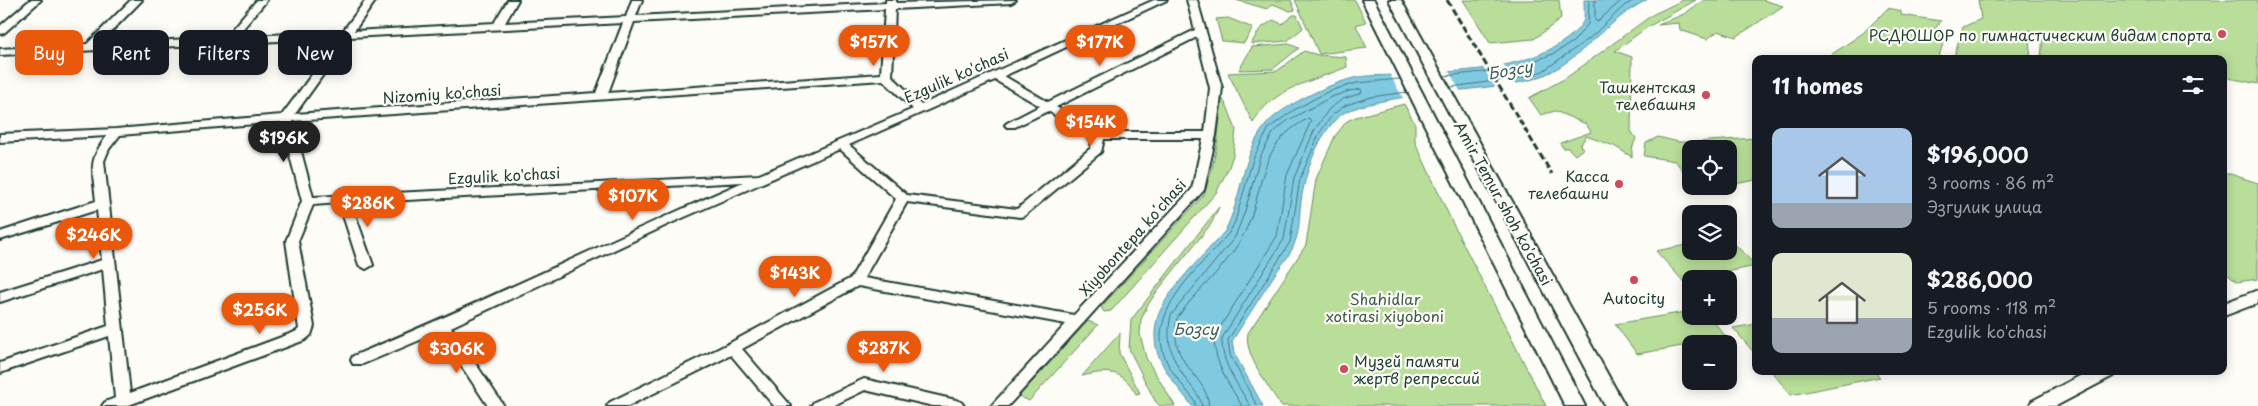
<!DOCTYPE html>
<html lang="en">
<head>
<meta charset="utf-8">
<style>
	body { margin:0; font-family:"Playpen Sans",sans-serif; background:#242831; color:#f1f3f6; height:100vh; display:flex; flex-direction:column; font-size:19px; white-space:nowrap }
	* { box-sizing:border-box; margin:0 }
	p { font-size:16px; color:#9ea1a6 }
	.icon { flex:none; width:28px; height:28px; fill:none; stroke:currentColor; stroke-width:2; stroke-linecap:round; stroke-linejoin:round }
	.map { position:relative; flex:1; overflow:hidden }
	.sheet { position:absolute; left:1752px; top:55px; width:475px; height:320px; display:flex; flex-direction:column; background:#171b24; border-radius:10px; box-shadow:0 2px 12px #0003 }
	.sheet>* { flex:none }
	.top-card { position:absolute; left:15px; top:30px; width:475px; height:45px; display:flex; gap:10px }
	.controls { position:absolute; left:1682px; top:140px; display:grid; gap:10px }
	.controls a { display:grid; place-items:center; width:55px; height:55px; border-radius:10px; background:#171b24; box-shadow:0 2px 12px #0003; font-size:25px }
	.price { position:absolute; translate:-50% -42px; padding:0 11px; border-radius:18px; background:#ea580c; color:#fff; font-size:16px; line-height:32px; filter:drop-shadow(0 1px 2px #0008) }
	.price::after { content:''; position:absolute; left:50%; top:30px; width:15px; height:11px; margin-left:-8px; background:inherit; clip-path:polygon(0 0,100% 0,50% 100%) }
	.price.on { background:#222; color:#fff }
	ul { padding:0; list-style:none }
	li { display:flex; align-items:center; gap:15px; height:125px; padding:0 20px }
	li span { display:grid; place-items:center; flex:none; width:140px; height:100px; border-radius:10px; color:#555 }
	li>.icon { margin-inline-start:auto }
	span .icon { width:60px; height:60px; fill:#fffc; stroke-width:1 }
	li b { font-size:21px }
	h2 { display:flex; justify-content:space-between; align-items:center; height:60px; padding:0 20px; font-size:21px }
	.chip { padding:0 18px; border-radius:10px; background:#171b24; box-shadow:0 2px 12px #0003; font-size:18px; line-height:45px }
	.chip.on { background:#ea580c; color:#fff }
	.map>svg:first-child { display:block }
	.green { fill:#b8de99; stroke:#6c8e66 }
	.water { fill:#80cae1; stroke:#59929c }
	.pier { fill:#fdfcf7 }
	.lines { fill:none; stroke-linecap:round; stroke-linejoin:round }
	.shore { stroke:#467579; stroke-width:1 }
	.minor-casing { stroke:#1f3d34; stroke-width:4 }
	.major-casing { stroke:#1f3d34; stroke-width:4 }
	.minor { fill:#fdfcf7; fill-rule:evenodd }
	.major { fill:#fdfcf7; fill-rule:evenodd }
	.rail { stroke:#1f3d34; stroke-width:3; stroke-dasharray:7 3; stroke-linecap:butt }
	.poi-dot { fill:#d1495b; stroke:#fdfcf7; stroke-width:2 }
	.labels { text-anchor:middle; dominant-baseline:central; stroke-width:4.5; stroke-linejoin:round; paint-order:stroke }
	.poi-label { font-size:15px; fill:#1f3d34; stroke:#fdfcf7; text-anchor:end }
	.street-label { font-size:15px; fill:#1f3d34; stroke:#fdfcf7 }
	.park-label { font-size:15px; fill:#3e5d48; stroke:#fdfcf7 }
	.water-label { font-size:16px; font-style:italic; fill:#37605f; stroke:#fdfcf7 }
</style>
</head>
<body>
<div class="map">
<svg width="2258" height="406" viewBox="0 0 2258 406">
	<rect width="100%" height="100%" fill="#fdfcf7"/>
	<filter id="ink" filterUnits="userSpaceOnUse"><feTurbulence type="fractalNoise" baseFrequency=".02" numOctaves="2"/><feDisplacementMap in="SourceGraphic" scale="10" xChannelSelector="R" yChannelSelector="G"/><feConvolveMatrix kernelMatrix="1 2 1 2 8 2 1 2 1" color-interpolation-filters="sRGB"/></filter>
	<g filter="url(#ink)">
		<g class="green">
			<polygon points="1236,0 1291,0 1295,10 1290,11 1273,4 1267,9"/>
			<polygon points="1295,0 1355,0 1366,22 1356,25 1367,48 1319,54"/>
			<polygon points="1463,0 1559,0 1561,19 1534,39 1490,43"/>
			<polygon points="1683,0 1696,0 1646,28 1615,51 1632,57 1631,131 1636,138 1632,149 1632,157 1614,146 1586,136 1580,146 1584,148 1575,155 1568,148 1563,148 1560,143 1591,132 1586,124 1555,111 1541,115 1529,98 1566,78 1652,15"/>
			<polygon points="1704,0 1763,0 1783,6 1736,37 1718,31 1707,39 1680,30 1679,23 1658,25 1684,14"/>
			<polygon points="1978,0 2258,0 2258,84 2224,77 2224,59 2041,59 2043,34 2028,30 2031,59 1953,59 1963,27 1981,19"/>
			<polygon points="1888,8 1901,11 1901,15 1941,21 1935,29 1947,32 1938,59 1825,59 1863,33"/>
			<polygon points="1293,15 1297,15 1303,28 1287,41 1251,44 1260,29 1273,20 1282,24"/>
			<polygon points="1228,18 1253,28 1244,43 1222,41 1216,19"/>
			<polygon points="1289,44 1299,48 1273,69 1239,70 1252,47"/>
			<path d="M 1304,51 L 1318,55 L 1346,57 L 1347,67 C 1314,81 1271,88 1253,123 L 1228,73 L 1277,71 Z"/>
			<polygon points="1222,98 1228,108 1236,130 1233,155 1229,167 1216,193 1111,311 1104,312 1101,307 1204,195 1212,169 1217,145"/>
			<path d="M 1404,104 L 1415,124 L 1415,142 L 1453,224 L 1546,406 L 1281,406 C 1270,388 1243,354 1248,333 L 1306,245 L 1316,179 L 1335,136 L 1347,121 L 1356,117 Z"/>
			<polygon points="1658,137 1679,142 1694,142 1756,138 1756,180 1729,185 1729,149 1691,149 1691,180 1675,161 1644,156 1646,143"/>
			<polygon points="2224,172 2258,183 2258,279 2237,282 2224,272"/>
			<polygon points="1219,207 1211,224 1158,290 1147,306 1141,320 1140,334 1146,358 1175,406 1160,406 1155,401 1129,349 1131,320"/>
			<polygon points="1729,238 1756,266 1683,281 1656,251 1691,244 1691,251 1729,251"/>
			<polygon points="1691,311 1691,316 1709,316 1727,338 1637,354 1615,324"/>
			<polygon points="1088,321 1098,325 1029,401 1019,396"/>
			<polygon points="1756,324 1756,355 1733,328"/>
			<path d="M 1120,333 L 1119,353 L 1140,393 L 1136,394 C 1123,369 1107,370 1082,376 Z"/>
			<polygon points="1771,371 1874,371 1880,377 1791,395"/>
		</g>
		<path class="water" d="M 1584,0 L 1647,0 C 1603,21 1576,70 1526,81 C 1487,91 1358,94 1336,119 C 1316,140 1305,174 1301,201 C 1299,215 1300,229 1295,242 C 1291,255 1280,266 1273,277 C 1259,298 1246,320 1232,341 L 1234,353 L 1263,406 L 1192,406 C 1182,392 1168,377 1161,361 C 1153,347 1153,324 1161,309 C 1174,283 1205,254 1225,231 C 1242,199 1242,154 1265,126 C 1279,107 1331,83 1354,78 C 1366,75 1380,76 1392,75 C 1447,71 1509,74 1558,45 C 1567,39 1577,32 1583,22 C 1585,17 1584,6 1584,0 Z"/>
		<g class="pier">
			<polygon points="1502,63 1516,86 1496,89 1482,66"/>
			<polygon points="1447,68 1462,94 1404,100 1389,73"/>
		</g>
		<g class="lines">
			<g class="shore">
				<polyline points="1595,0 1595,20 1597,22 1622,0"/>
				<polyline points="1444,76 1512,69 1553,54 1573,42 1588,24 1589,0"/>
				<polyline points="1451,87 1525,77 1543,71 1590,38 1625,5 1635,0"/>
				<path d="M 1195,406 L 1195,401 C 1185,388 1173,375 1166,360 C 1144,311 1201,267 1229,233 L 1235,222 L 1253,159 L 1269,128 L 1294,110 L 1329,91 L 1357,83 L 1400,79"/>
				<path d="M 1202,406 C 1200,396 1194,390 1188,382 C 1172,360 1165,342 1171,315 L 1235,237 L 1245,211 L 1260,157 L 1273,133 L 1287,121 L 1331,97 L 1349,91 L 1361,89 L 1362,93 L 1343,99 L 1329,109 L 1314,131 L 1294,178 L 1284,239 L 1222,338 C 1221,364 1238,384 1250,406"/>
				<path d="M 1209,406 C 1206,372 1168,367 1177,318 C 1196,291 1224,269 1240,241 C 1268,193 1252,147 1309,118 L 1311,121 L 1287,175 L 1277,236 L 1214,337 C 1214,364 1229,384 1242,406"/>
				<polyline points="1257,406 1230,355 1228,340 1290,242 1300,179 1319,134 1332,115 1346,105 1371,97 1407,92"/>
			</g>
			<g class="minor-casing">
				<g id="minor">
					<polygon points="30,0 41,0 4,33 0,34 0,26"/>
					<path d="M 131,0 L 142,0 L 99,44 L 225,37 L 257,0 L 267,0 L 236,37 L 343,31 L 366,0 L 376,0 L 354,31 L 494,23 L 508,0 L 518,0 L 505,23 L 626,17 L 632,0 L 642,0 L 636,16 L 886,3 L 886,0 L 896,0 L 896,3 L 1016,0 L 1011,3 L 895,9 L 892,76 L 921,105 L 1154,0 L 1167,0 L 1004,76 L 1048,102 L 1195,30 L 1187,0 L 1197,0 L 1222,88 L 1216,135 L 1204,190 L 1008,406 L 991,406 L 1066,324 L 858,286 L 742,349 L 791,406 L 774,406 L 731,355 L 628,406 L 607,406 L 610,402 L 728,344 L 851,278 L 896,199 L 840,149 L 671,223 L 451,327 L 504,406 L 488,406 L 439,332 L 363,364 L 353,364 L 351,360 L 353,356 C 485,302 612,239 743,182 L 351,203 L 373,265 L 366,269 L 359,265 L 339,203 L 313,205 L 298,241 L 314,326 L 311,335 L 305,340 L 126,406 L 102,406 L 105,402 L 115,398 L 109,336 L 0,373 L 0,363 L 108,326 L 103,269 L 0,302 L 0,292 L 102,260 L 97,210 L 0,240 L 0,232 L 96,201 C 93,170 87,162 107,136 L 0,142 L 0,134 L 116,129 L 282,115 L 339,38 L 0,55 L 0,49 L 87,44 ZM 885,9 L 881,74 L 608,93 L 634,22 ZM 623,23 L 596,93 L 295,114 L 350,37 ZM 1197,37 L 1210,88 L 1205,132 L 1100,132 L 1056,107 ZM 883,80 L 913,109 L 759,175 L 313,197 L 293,121 ZM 995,80 L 1040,106 L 1007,123 L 1005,125 L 1007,127 L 1015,127 L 1048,111 L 1092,137 L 1091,148 L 1017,209 L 907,195 L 849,145 ZM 281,122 L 302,201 L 286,241 L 299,329 L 295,332 L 130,393 L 104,161 L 109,149 L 120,135 ZM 1104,139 L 1203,139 L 1192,189 L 1074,315 L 864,278 L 907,202 L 1020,217 L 1024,216 L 1101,152 Z"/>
					<polygon points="864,379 956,400 961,402 964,406 933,406 865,390 832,406 811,406 814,402"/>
				</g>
			</g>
			<g class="major-casing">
				<g id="major">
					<polygon points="1362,0 1374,0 1585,406 1565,406"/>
					<polygon points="1389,0 1401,0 1625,406 1605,406"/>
					<polygon points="2258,290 2258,303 2224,316 2224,303"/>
					<polygon points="2089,371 2115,371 2113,376 2056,406 2029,406 2032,401"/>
				</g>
			</g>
			<use href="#minor" class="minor"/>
			<use href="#major" class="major"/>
			<polyline class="rail" points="1447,0 1552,174"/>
		</g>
	</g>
	<g class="poi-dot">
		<circle cx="2222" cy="34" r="5"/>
		<circle cx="1706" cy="95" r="5"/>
		<circle cx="1619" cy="184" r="5"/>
		<circle cx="1634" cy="280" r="5"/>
		<circle cx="1344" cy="369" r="5"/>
	</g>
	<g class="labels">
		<g class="poi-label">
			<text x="2212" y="34">РСДЮШОР по гимнастическим видам спорта</text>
			<text x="1696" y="86">Ташкентская<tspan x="1696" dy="17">телебашня</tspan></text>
			<text x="1609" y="175">Касса<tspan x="1609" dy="17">телебашни</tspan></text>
			<text x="1634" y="297" text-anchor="middle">Autocity</text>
			<text x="1354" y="360" text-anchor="start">Музей памяти<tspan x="1354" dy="17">жертв репрессий</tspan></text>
		</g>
		<g class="street-label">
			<text transform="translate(956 75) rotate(-24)">Ezgulik ko'chasi</text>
			<text transform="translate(442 93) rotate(-4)">Nizomiy ko'chasi</text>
			<text transform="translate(504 175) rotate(-3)">Ezgulik ko'chasi</text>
			<text transform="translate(1504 203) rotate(61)">Amir Temur shoh ko'chasi</text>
			<text transform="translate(1132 237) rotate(-48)">Xiyobontepa koʻchasi</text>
		</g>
		<g class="park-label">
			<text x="1385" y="298">Shahidlar<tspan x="1385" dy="17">xotirasi xiyoboni</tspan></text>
		</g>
		<g class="water-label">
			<text transform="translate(1510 69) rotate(-10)">Бозсу</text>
			<text x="1196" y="328">Бозсу</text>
		</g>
	</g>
</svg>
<div class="controls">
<a><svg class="icon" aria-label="locate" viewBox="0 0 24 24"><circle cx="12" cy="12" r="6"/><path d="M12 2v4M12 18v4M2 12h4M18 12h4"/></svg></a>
<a><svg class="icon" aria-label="layers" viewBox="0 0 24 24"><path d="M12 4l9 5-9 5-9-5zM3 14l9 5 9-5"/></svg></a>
<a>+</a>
<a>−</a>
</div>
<b class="price" style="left:874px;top:67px">$157K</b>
<b class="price" style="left:1100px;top:67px">$177K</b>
<b class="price" style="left:1091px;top:147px">$154K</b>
<b class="price on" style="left:284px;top:163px">$196K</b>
<b class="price" style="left:633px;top:221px">$107K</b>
<b class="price" style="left:368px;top:228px">$286K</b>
<b class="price" style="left:94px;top:260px">$246K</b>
<b class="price" style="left:795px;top:298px">$143K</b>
<b class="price" style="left:260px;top:335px">$256K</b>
<b class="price" style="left:884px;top:373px">$287K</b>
<b class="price" style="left:457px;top:374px">$306K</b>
<div class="top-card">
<a class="chip on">Buy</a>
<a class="chip">Rent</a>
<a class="chip">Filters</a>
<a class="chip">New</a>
</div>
<section class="sheet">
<h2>11 homes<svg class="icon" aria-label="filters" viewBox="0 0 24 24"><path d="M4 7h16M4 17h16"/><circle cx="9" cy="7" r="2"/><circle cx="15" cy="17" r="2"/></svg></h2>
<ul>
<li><span style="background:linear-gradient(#a9c7e8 75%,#9aa5b1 0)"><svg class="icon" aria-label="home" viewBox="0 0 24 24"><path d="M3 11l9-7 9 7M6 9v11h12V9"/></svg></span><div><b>$196,000</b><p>3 rooms · 86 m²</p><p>Эзгулик улица</p></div></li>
<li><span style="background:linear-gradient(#dfe7d0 65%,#9aa5b1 0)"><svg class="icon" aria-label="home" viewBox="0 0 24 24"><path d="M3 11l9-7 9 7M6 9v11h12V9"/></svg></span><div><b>$286,000</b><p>5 rooms · 118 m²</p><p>Ezgulik ko'chasi</p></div></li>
</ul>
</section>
</div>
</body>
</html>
